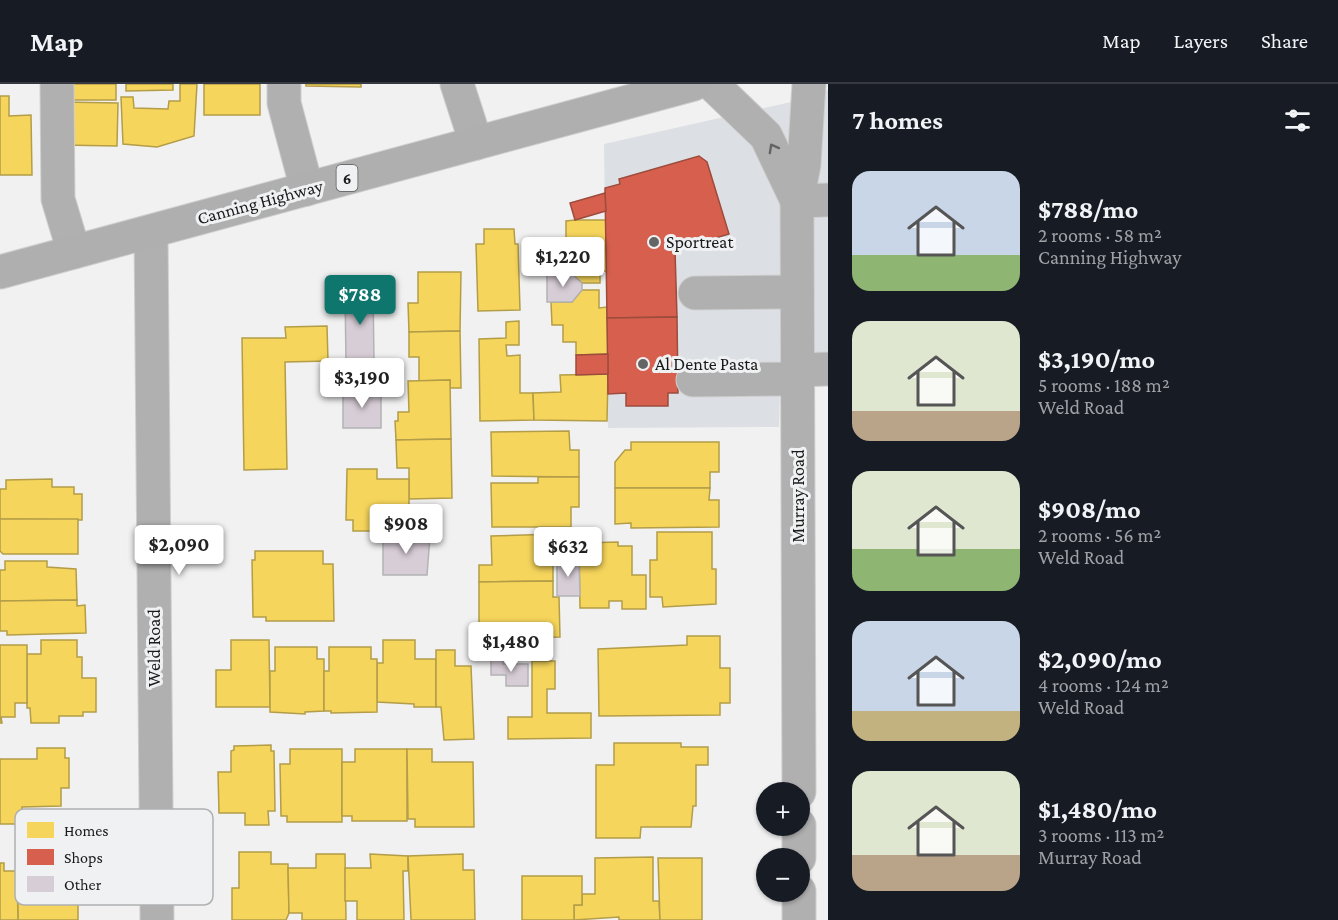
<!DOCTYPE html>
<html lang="en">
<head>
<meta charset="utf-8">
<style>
	body { margin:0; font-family:"Crimson Pro",serif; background:#20242c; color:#f1f3f6; height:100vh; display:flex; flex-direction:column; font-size:22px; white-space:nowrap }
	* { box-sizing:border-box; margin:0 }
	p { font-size:20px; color:#9ea1a6 }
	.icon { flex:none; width:33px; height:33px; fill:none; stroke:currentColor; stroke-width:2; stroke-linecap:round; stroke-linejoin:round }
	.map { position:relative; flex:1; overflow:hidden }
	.side { display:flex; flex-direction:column; background:#171b24; width:510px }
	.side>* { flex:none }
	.buttons { position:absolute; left:756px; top:698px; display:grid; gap:12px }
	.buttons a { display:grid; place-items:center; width:54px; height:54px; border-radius:50%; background:#171b24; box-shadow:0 2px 4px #0004; font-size:30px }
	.price { position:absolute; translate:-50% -51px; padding:0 14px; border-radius:6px; background:#fff; color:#222; font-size:20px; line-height:39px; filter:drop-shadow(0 2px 3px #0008) }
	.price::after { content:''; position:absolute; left:50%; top:36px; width:18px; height:14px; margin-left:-9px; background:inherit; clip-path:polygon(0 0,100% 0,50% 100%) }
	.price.selected { background:#0f766e; color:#fff }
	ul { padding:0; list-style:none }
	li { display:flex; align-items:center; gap:18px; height:150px; padding:0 24px }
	li span { display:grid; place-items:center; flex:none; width:168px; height:120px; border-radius:18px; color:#555 }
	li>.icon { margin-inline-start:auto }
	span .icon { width:72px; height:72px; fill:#fffc; stroke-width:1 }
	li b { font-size:26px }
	h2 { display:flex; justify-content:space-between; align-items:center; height:72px; padding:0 24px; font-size:26px }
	header { display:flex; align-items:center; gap:36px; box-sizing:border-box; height:84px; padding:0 30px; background:#171b24; border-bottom:2px solid #363941 }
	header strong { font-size:28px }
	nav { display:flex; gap:33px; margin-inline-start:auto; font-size:21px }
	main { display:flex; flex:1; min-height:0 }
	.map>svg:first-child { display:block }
	.built { fill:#dce0e4 }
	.homes { fill:#f6d55c; stroke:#b39d48; stroke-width:1.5 }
	.shops { fill:#d6604d; stroke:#9d4b3d; stroke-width:1.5 }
	.building { fill:#d7cdd6; stroke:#b4b3b4; stroke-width:1.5 }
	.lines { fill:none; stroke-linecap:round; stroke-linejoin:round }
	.minor-casing { stroke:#cecece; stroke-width:35 }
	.highway-casing { stroke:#cecece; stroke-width:35 }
	.minor { stroke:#b1b0b0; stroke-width:33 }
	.highway { stroke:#b0afaf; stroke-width:33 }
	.oneway { stroke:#646464 }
	.poi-dot { fill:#646565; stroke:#f0f1f2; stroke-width:2 }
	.labels { text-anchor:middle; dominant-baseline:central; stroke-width:6; stroke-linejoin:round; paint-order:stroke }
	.shield { fill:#f0f1f2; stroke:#595a5a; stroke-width:1.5 }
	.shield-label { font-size:16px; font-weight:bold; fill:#181919 }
	.street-label { font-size:18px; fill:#181919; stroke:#f0f1f2 }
	.poi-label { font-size:18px; fill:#181919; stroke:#f0f1f2; text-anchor:start }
	.key { fill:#f0f1f2; stroke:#afb0b1; stroke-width:1.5 }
	.key-label { font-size:16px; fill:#181919 }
</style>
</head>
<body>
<header>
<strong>Map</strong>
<nav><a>Map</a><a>Layers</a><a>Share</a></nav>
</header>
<main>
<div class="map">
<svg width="828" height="836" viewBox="0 0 828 836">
	<rect width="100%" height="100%" fill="#f1f1f1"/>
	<polygon class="built" points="828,6 828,302 780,303 779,343 608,344 604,60 791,18"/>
	<g class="homes">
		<rect x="63" y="0" width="53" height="16"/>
		<polygon points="126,0 173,0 173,6 126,7"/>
		<polygon points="180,0 197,0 194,52 157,63 123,60 121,13 133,13 134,24 168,25 169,17 180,17"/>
		<rect x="204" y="0" width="56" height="31"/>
		<polygon points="306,0 361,0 361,3 306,2"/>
		<polygon points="0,12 9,12 9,32 31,31 32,91 0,91"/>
		<polygon points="62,18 118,19 117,62 61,61"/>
		<polygon points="575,136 606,136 607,187 600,187 600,199 582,199 573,191 566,191 566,137"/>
		<polygon points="484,145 514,145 515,160 518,160 520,226 478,227 476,160 484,160"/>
		<polygon points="418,188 461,188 460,247 409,248 408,219 418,219"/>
		<polygon points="582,206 599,206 599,224 607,223 608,270 576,271 576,258 563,258 563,241 552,241 551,218 572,218"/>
		<polygon points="519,237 519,261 506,261 507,272 520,271 520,309 533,309 534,336 480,337 479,255 506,254 506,238"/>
		<polygon points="327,242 328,277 285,278 287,385 244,386 242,254 286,254 285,243"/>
		<polygon points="460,247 461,304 450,304 450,296 419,297 419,273 409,273 409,248"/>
		<polygon points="608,290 607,337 534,336 533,309 561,308 560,291"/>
		<polygon points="450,296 451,355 396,356 395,337 398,337 398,328 409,328 408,297"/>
		<polygon points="569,347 570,366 579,366 579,393 492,392 491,348"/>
		<polygon points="451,355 452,414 409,415 409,384 397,384 396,356"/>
		<polygon points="631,358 719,358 719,388 710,388 710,404 615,404 615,378 625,366 631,366"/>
		<polygon points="347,385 377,385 377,395 409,395 409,437 405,437 405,447 353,447 353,436 346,436"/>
		<polygon points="538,393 579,393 579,423 571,423 571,443 492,443 491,399 538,399"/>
		<polygon points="52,395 52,403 74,403 74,410 82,410 82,436 0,435 0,405 6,405 6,396"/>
		<polygon points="615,404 710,404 709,416 719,416 719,443 631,444 631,439 615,440"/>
		<polygon points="0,435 78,435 78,470 3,470 0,467"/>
		<polygon points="657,448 712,448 712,485 716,485 716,520 663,523 662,513 650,513 650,476 657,476"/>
		<polygon points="556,450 557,480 553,480 553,497 479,498 479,481 492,481 491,452"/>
		<polygon points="618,458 618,462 632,462 632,491 646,491 646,525 622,525 622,517 609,517 609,524 580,524 579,459"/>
		<polygon points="255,467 323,467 323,480 333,480 334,537 266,537 266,533 253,533 252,476 255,476"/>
		<polygon points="5,477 47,477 47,483 76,485 77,516 0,517 0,486 5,486"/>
		<polygon points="553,497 553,513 559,513 560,553 479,554 479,498"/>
		<polygon points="77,516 77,522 85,521 86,549 7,551 7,547 0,547 0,517"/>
		<polygon points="687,552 720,552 720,584 730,584 730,619 720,619 720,631 599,632 598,565 687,561"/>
		<polygon points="41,556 77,556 77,573 82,573 82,594 96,594 96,628 83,628 83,632 59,632 59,639 31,639 30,624 27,624 27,570 41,570"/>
		<polygon points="231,556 269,556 270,623 216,623 216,586 231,586"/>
		<polygon points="383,556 415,556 415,575 436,575 436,623 414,623 414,620 377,618 377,579 383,579"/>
		<polygon points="0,561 27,561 27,619 15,619 15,633 1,633 2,639 0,639"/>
		<polygon points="275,563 317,563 317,575 324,575 324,627 305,628 305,630 270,628 270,587 275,587"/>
		<polygon points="329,563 371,563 371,575 377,575 377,628 331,629 331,627 324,627 324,587 329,587"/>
		<polygon points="436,566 455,566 455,582 471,582 474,655 444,656 441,623 436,623"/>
		<polygon points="532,577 555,577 555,605 547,605 547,629 591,629 591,654 508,655 508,633 532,633"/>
		<polygon points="614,659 681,659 681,663 708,663 708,681 696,681 696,722 693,722 691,743 641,743 640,754 596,754 596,681 614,681"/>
		<polygon points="271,661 271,667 274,667 275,727 268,727 269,741 245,741 245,729 219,729 218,688 231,688 231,667 234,666 234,662"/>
		<polygon points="37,664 65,664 65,674 69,674 69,704 61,704 61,722 22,723 22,740 0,740 0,675 37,675"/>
		<polygon points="290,665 342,665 342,738 287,738 287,732 281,732 280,680 290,680"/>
		<polygon points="355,665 407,665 407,737 352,737 352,732 342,732 342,678 355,678"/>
		<polygon points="407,665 432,665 432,678 473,678 474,743 415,743 415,735 408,735"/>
		<polygon points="239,768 271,768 271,780 288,780 289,829 286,836 232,836 232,804 239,804"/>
		<polygon points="316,770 345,770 346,836 302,836 302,829 289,829 288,784 316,784"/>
		<polygon points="370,770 408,772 408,787 403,787 404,836 357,836 357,817 345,817 345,784 371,784"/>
		<polygon points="463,770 463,786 474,786 475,836 411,836 408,772"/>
		<polygon points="653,773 653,817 659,817 660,836 619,836 619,833 574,836 574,821 582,821 582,810 595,810 595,774"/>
		<polygon points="658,774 702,774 702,836 660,836"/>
		<polygon points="38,778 78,778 78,836 18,836 17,787 38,787"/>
		<polygon points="0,779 4,779 4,787 17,787 18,836 0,836"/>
		<polygon points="522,792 582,792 582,821 574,821 574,836 522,836"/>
	</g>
	<g class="shops">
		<polygon points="699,72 707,78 729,150 675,166 677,233 607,234 605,104 620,100 619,95"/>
		<polygon points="605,109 606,127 575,136 570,119"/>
		<polygon points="677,233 678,309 668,309 668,322 626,322 626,309 608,310 607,234"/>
		<polygon points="608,270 608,290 576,291 576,271"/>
	</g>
	<g class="building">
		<polygon points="547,191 573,191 582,199 582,206 572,218 547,218"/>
		<polygon points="345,205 373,205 374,279 346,279"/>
		<polygon points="381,305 381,344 343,344 343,306"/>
		<polygon points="383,452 430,452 427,491 383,491"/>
		<polygon points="579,476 580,512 557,512 557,477"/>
		<polygon points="491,575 503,575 503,580 528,580 528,602 506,602 506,591 491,591"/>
	</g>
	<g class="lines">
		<g class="minor-casing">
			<g id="minor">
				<polyline points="57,0 58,115 74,168"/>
				<polyline points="284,0 284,19 307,105"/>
				<polyline points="457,0 476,59"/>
				<polyline points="712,0 766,52 797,117"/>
				<polyline points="797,117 828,116"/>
				<polyline points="151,148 157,836"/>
				<polyline points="695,209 797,208"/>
				<polyline points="798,286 828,285"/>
				<polyline points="693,296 798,295"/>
				<polyline points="799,708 797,117 804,81 809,0"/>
				<polyline points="799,741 799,774"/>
				<polyline points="799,807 799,836"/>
			</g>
		</g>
		<g class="highway-casing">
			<polyline id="highway" points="0,188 694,0"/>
		</g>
		<use href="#minor" class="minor"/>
		<use href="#highway" class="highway"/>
	</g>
	<defs><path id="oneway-chevron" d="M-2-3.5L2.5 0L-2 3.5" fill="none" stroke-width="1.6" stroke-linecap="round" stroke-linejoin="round" transform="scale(1.5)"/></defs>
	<use class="oneway" href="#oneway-chevron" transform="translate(773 64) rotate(-119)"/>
	<g class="poi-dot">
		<circle cx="654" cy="158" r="6"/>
		<circle cx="643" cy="280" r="6"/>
	</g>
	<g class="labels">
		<rect class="shield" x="336.5" y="81" width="21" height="26" rx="4.5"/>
		<g class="shield-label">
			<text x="347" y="94">6</text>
		</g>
		<g class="street-label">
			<text transform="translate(260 118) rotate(-15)">Canning Highway</text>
			<text transform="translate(798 412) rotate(-90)">Murray Road</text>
			<text transform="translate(154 564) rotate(-90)">Weld Road</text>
		</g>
		<g class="poi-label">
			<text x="666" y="158">Sportreat</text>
			<text x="655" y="280">Al Dente Pasta</text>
		</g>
	</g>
	<rect x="15" y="725" width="198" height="96" rx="9" class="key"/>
	<rect x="27" y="738" width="27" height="16" fill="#f6d55c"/>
	<rect x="27" y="765" width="27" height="16" fill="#d6604d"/>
	<rect x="27" y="792" width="27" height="16" fill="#d7cdd6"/>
	<g class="key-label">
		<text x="64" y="752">Homes</text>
		<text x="64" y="779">Shops</text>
		<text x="64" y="806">Other</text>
	</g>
</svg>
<div class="buttons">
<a>+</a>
<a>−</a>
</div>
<b class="price" style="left:563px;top:204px">$1,220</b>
<b class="price selected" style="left:360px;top:242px">$788</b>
<b class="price" style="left:362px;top:325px">$3,190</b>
<b class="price" style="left:406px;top:471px">$908</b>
<b class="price" style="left:179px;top:492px">$2,090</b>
<b class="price" style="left:568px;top:494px">$632</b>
<b class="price" style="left:511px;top:589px">$1,480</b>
</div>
<section class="side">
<h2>7 homes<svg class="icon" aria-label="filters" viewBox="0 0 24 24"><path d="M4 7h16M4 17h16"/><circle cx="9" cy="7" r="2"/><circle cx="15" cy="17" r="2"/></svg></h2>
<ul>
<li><span style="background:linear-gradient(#c9d6e8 70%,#8fb573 0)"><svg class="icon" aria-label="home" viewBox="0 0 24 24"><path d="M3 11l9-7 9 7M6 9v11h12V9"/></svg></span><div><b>$788/mo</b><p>2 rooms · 58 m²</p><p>Canning Highway</p></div></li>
<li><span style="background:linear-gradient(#dfe7d0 75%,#b9a48a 0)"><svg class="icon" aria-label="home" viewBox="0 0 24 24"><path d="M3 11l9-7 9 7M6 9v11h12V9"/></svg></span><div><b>$3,190/mo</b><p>5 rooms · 188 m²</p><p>Weld Road</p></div></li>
<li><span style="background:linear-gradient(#dfe7d0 65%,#8fb573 0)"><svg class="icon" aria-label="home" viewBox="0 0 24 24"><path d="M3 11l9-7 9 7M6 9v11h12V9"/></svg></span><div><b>$908/mo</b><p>2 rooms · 56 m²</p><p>Weld Road</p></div></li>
<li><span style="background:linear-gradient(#c9d6e8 75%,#c2b280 0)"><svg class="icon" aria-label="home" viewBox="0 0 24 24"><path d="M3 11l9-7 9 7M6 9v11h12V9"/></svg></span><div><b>$2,090/mo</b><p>4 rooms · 124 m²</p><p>Weld Road</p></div></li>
<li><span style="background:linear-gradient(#dfe7d0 70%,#b9a48a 0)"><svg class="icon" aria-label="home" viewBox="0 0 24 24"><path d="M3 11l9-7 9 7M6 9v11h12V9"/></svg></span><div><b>$1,480/mo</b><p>3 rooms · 113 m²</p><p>Murray Road</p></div></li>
</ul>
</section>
</main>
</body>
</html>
